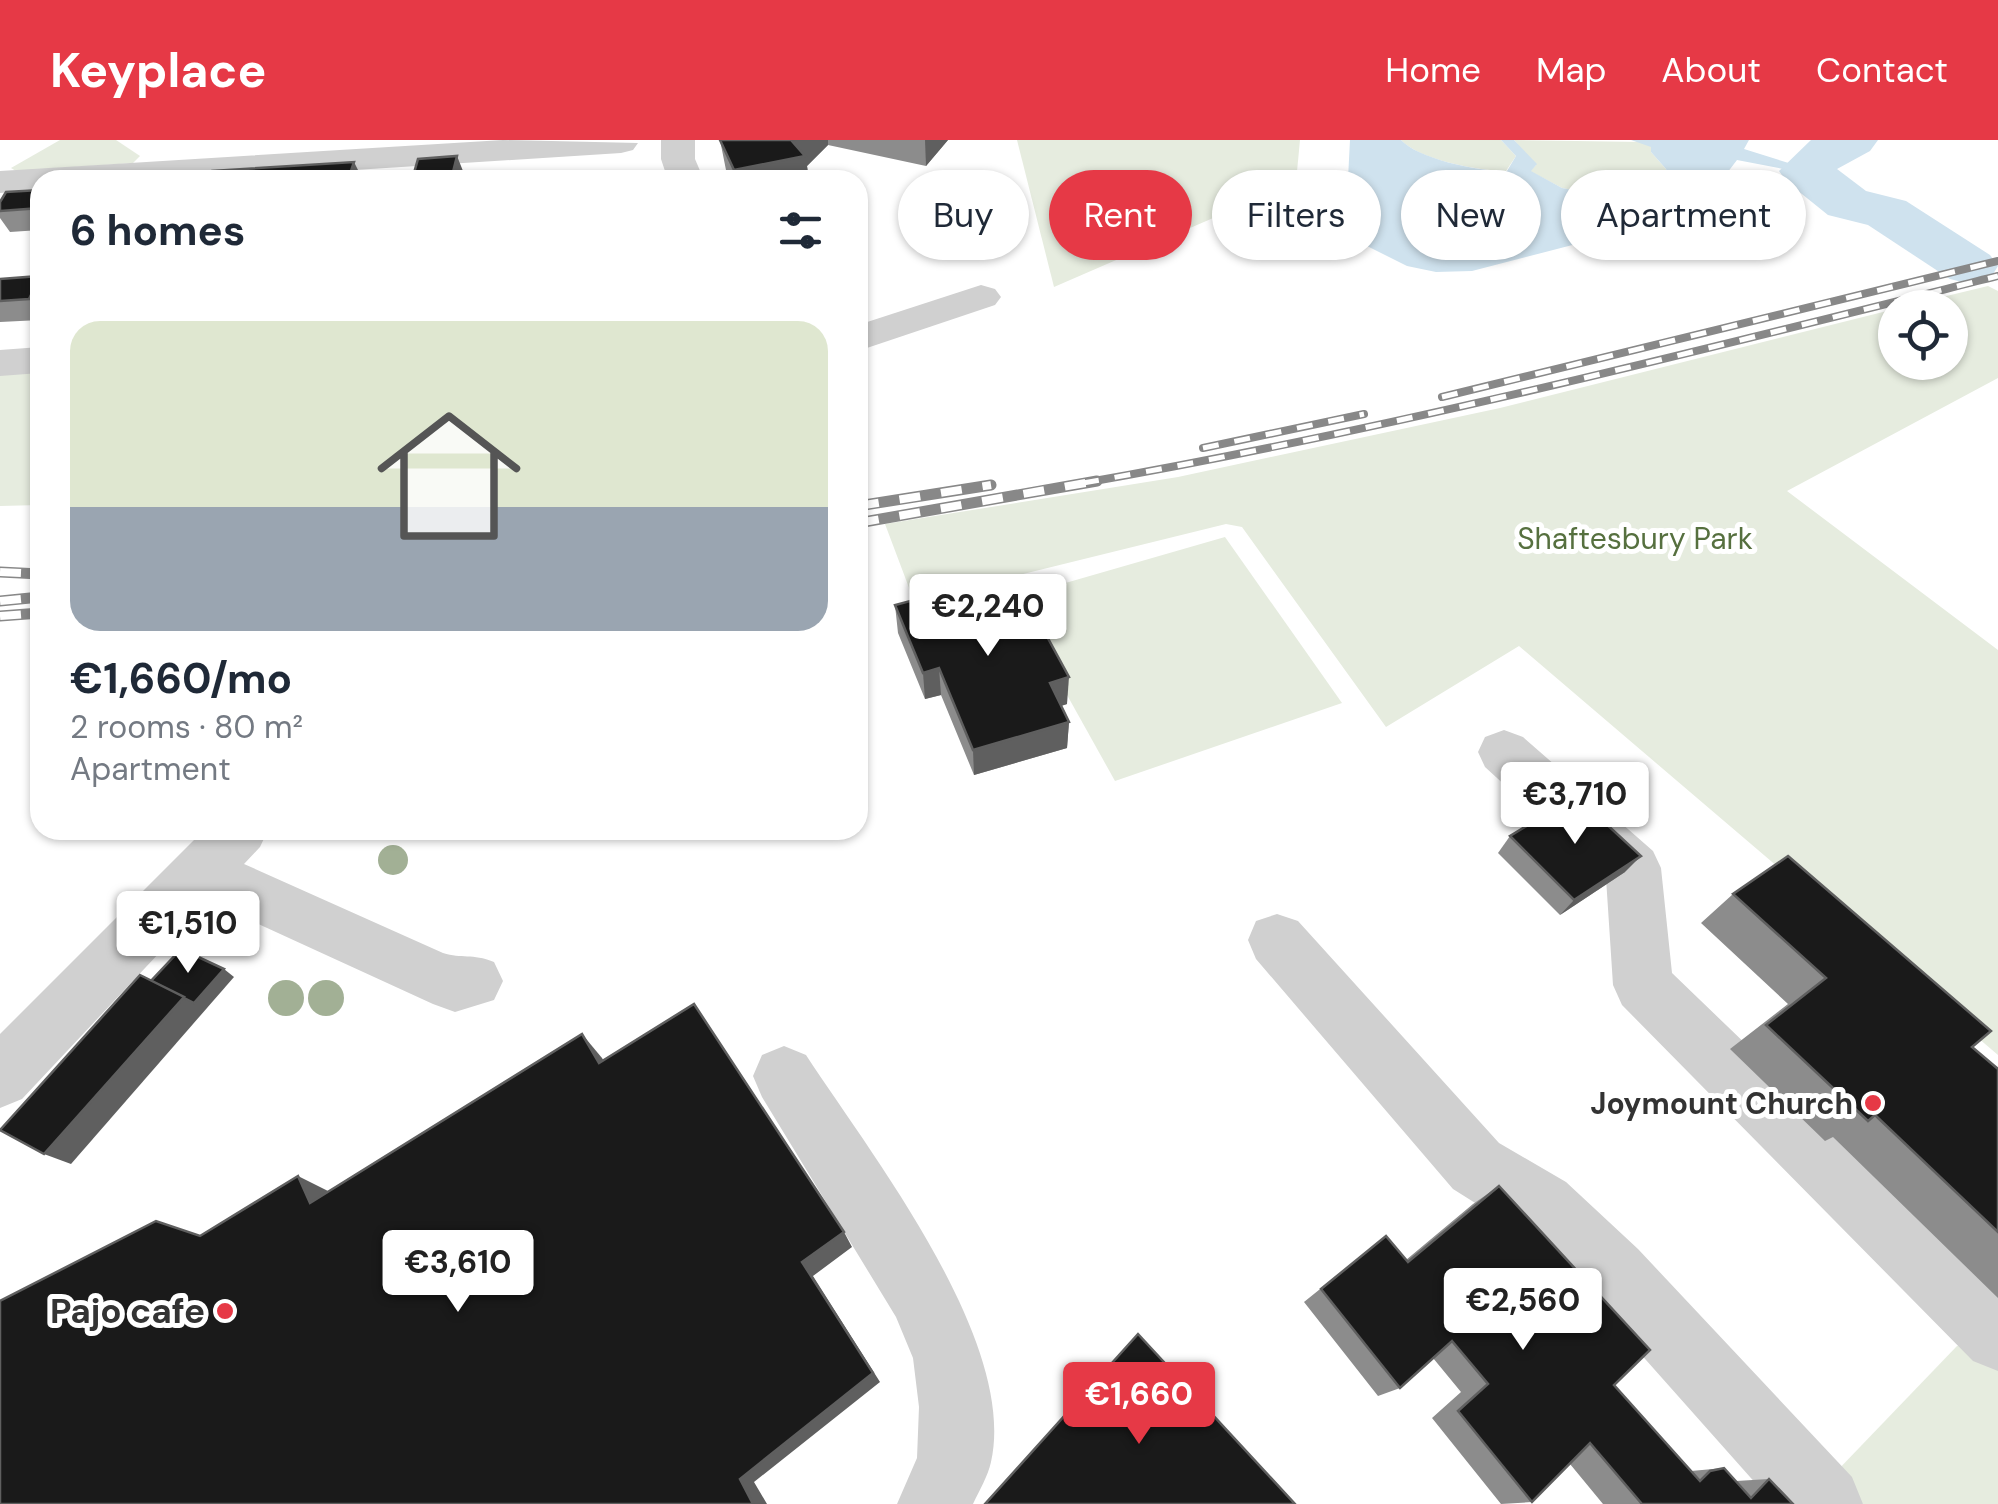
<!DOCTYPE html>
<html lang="en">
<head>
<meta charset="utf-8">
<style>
	body { margin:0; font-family:"DM Sans",sans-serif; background:#f6f6f7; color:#1f2937; height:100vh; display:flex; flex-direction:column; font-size:38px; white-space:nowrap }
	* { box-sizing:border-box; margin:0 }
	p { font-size:32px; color:#747a83 }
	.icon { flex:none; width:55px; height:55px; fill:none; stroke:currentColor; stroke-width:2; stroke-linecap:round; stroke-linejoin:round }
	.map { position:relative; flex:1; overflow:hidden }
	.details { position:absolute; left:30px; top:30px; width:838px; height:670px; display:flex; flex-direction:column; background:#fff; border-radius:30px; box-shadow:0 2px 8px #0004 }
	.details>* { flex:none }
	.top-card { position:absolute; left:898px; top:30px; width:950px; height:90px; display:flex; gap:20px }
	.tools { position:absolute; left:1878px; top:150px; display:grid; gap:20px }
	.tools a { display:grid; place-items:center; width:90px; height:90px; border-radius:50%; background:#fff; box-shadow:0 2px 8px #0004; font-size:50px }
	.price { position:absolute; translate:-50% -85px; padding:0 22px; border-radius:10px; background:#fff; color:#222; font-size:32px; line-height:65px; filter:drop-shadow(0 2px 5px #0008) }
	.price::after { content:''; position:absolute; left:50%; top:60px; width:30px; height:22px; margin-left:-15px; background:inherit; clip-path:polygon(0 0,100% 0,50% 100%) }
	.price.selected { background:#e63946; color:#fff }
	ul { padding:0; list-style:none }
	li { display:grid; align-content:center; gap:20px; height:530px; padding:0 40px }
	li span { display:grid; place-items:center; height:310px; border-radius:30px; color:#555 }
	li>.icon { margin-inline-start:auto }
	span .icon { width:180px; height:180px; fill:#fffc; stroke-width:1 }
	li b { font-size:42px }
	h2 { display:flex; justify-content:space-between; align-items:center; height:120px; padding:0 40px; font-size:42px }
	.chip { padding:0 35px; border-radius:45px; background:#fff; box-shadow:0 2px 8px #0004; font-size:35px; line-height:90px }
	.chip.selected { background:#e63946; color:#fff }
	header { display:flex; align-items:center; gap:60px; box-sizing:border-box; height:140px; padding:0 50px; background:#e63946; color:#fff }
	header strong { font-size:48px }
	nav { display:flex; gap:55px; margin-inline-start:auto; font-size:35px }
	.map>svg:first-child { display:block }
	.green { fill:#e6ecdf }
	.water { fill:#cfe2ee }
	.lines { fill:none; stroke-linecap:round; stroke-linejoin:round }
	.river { fill:#cfe2ee; fill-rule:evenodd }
	.minor { fill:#d0d0d0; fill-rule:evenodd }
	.rail-far1-casing { stroke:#888; stroke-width:8 }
	.rail-casing { stroke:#888; stroke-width:11 }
	.rail-far1 { stroke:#fff; stroke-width:5; stroke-dasharray:16; stroke-linecap:butt }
	.rail { stroke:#fff; stroke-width:8; stroke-dasharray:21; stroke-linecap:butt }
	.tree { fill:#a2b095 }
	.wall { fill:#8c8c8c }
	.shaded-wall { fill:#5f5f5f }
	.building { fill:#1a1a1a; stroke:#5f5f5f; stroke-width:2.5 }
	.poi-dot { fill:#e63946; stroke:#fff; stroke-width:4 }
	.labels { text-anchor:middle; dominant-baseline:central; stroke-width:10; stroke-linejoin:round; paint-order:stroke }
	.park-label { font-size:30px; fill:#56703f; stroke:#fff }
	.poi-label { font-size:30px; font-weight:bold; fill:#333; stroke:#fff; text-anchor:end }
	.near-poi-label { font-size:35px; font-weight:bold; fill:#333; stroke:#fff; text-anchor:end }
</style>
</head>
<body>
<header>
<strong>Keyplace</strong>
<nav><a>Home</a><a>Map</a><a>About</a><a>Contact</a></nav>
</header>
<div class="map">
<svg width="1998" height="1364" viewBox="0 0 1998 1364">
	<rect width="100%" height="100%" fill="#fff"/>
	<g class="green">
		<polygon points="60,0 116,0 140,16 133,23 16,31 11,28"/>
		<polygon points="1017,0 1300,0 1296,42 1054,147"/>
		<path d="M 1401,0 L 1501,0 L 1516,16 L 1506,31 C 1480,31 1419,20 1401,0 Z"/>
		<polygon points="1514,0 1644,2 1652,7 1651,12 1666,29 1671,41 1609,65 1594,65 1578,51 1562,48 1530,31 1536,25"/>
		<polygon points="1988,146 1998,151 1998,238 1787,351 1998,510 1998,915 1519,506 1386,587 1242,387 1226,384 914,461 885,384 1178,337 1500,268 1895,169 1895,222 1950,222 1950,168 1901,167"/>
		<polygon points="40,229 40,365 0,366 0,232"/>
		<polygon points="1225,397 1342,563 1115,641 1013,458"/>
		<polygon points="1972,1202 1998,1219 1998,1364 1863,1364 1835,1333 1957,1206"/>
	</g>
	<path class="water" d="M 1350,0 L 1401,0 C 1418,19 1481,32 1507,31 L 1516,16 L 1501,0 L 1514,0 L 1537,24 L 1531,31 L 1562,48 L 1578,51 L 1595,65 L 1610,65 L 1671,41 L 1666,29 L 1651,12 L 1651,7 L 1631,0 L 1749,0 L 1744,9 L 1808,29 L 1804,33 L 1737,20 L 1708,58 L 1638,88 L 1472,131 L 1436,132 L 1407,126 L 1359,102 L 1350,88 L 1347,58 Z"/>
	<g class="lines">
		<polygon class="river" points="1811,0 1878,0 1870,11 1837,29 1866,51 1906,61 1990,115 1998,126 1990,139 1970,144 1950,139 1868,85 1828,75 1787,42 1779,31"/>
		<g class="minor">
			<polygon points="503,0 638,3 633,10 621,13 200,40 40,40 40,50 0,53 0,31"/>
			<polygon points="661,0 695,0 695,19 704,40 668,40 661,19"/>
			<polygon points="981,145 995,149 1001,157 995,165 858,211 858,185"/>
			<polygon points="40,207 40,233 0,236 0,210"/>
			<polygon points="1504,590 1523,597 1653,711 1661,728 1672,833 1998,1147 1998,1231 1973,1221 1622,865 1613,845 1606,738 1485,627 1478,612 1485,597"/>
			<path d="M 204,690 L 268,690 L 260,707 L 244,724 L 443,813 C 462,819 472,813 494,822 L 503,841 L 494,860 L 455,872 L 433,864 L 208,761 L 22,959 L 0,968 L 0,894 Z"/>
			<polygon points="1277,774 1298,781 1499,1003 1566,1042 1638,1109 1852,1337 1863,1364 1774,1364 1590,1157 1518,1090 1453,1049 1256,819 1248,800 1256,781"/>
			<path d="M 784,906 L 806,915 C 870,1013 1018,1201 991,1322 C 988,1336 979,1351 973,1364 L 897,1364 L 917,1318 L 919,1267 L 913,1218 L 896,1177 L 762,957 L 753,936 L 762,915 Z"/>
		</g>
		<g class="rail-far1-casing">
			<g id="rail-far1">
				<polyline points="1442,257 1998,121"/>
				<polyline points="1203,308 1364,274"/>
				<path d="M 1083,343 C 1392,289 1694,212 1998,136"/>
			</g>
		</g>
		<g class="rail-casing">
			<g id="rail">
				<polyline points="858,366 991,345"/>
				<polyline points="858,383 1097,341"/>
				<polyline points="0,432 40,434"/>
				<polyline points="0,461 40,457"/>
				<polyline points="0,476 40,473"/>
			</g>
		</g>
		<use href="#rail-far1" class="rail-far1"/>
		<use href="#rail" class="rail"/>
	</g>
	<g class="tree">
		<circle cx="393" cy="720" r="15"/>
		<circle cx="286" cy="858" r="18"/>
		<circle cx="326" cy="858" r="18"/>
	</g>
	<g class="wall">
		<polygon points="720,0 948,0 926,26 828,5 807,26 809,40 728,40"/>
		<polygon points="40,50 40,90 10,92 0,78 0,62"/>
		<polygon points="40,136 40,180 0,182 0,139"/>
		<polygon points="1016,460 1067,564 1061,566 1069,582 1067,608 974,635 941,555 925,559 898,493 895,465"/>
		<polygon points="1510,696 1625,732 1560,775 1498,713"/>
		<polygon points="1733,754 1972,907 1998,929 1998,1158 1833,997 1825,1001 1730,909 1788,864 1701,783"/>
		<polygon points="1499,1046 1614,1245 1691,1331 1724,1328 1736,1341 1769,1339 1793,1364 1603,1364 1570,1324 1532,1362 1501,1364 1432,1278 1461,1252 1433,1218 1400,1248 1378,1256 1304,1162 1386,1096 1406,1120 1473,1064"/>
	</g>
	<g class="shaded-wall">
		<polygon points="790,0 828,0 828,5 807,26 809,40 736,40 734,30"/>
		<polygon points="925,0 948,0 926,26"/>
		<polygon points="457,16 465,36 464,40 451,40"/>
		<polygon points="354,22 363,40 348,40"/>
		<polygon points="40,138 40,173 29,159"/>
		<polygon points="939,528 941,555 925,559 923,533"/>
		<polygon points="1069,537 1067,564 1048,570 1050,543"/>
		<polygon points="1069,582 1067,608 974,635 973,610"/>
		<polygon points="1641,716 1625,732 1560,775 1574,760"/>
		<polygon points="224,829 234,837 71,1024 44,1014 184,857"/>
		<polygon points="582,894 602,918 619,946 599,923"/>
		<polygon points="298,1036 334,1054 310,1063"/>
		<polygon points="844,1092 852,1107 813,1136 880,1242 754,1342 767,1364 753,1364 740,1339 802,1122"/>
	</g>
	<g class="building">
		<polygon points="720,0 791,0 805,16 734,30"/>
		<polygon points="457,16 451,40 412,40 418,19"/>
		<polygon points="354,22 348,40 207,40 212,31"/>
		<polygon points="40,50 40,68 0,71 0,62 6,52"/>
		<polygon points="40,136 29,159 0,161 0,139"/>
		<polygon points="1005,436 1016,460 1026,458 1069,537 1050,543 1069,582 973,610 939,528 923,533 895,465"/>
		<polygon points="1576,656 1641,716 1574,760 1510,696"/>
		<polygon points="1788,716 1991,891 1972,907 1998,929 1998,1092 1875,975 1868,981 1766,885 1826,838 1733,754"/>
		<polygon points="181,809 224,829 194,863 151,841"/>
		<polygon points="140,835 184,857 44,1014 0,990"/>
		<polygon points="694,864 844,1092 802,1122 873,1233 740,1339 753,1364 0,1364 0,1161 156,1081 200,1096 298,1036 310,1063 582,894 599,923"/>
		<polygon points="1499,1046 1650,1210 1614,1245 1700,1341 1710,1331 1724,1328 1751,1358 1769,1339 1793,1364 1642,1364 1590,1303 1532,1362 1458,1271 1488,1244 1452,1201 1400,1248 1321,1149 1386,1096 1408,1122"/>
		<polygon points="1138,1194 1295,1364 985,1364"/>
	</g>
	<g class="poi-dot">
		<circle cx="1873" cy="963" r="10"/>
		<circle cx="225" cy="1171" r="10"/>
	</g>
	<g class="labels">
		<g class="park-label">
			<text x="1635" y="398">Shaftesbury Park</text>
		</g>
		<g class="poi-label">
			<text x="1853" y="963">Joymount Church</text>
		</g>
		<g class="near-poi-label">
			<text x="205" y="1171">Pajo cafe</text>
		</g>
	</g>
</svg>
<div class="tools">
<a><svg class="icon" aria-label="locate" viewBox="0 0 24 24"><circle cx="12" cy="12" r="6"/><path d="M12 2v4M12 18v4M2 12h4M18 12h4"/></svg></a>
</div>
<b class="price" style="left:988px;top:519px">€2,240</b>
<b class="price" style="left:1575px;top:707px">€3,710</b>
<b class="price" style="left:188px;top:836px">€1,510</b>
<b class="price" style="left:458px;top:1175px">€3,610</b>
<b class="price" style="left:1523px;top:1213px">€2,560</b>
<b class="price selected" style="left:1139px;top:1307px">€1,660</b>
<div class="top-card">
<a class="chip">Buy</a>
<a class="chip selected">Rent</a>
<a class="chip">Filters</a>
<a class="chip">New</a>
<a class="chip">Apartment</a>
</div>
<section class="details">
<h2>6 homes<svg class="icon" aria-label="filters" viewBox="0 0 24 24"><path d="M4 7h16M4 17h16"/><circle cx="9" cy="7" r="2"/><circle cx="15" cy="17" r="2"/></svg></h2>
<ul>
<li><span style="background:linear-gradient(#dfe7d0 60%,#9aa5b1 0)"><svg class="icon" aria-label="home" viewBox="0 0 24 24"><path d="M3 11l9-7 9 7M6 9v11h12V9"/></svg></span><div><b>€1,660/mo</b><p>2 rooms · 80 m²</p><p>Apartment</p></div></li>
</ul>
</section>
</div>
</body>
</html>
